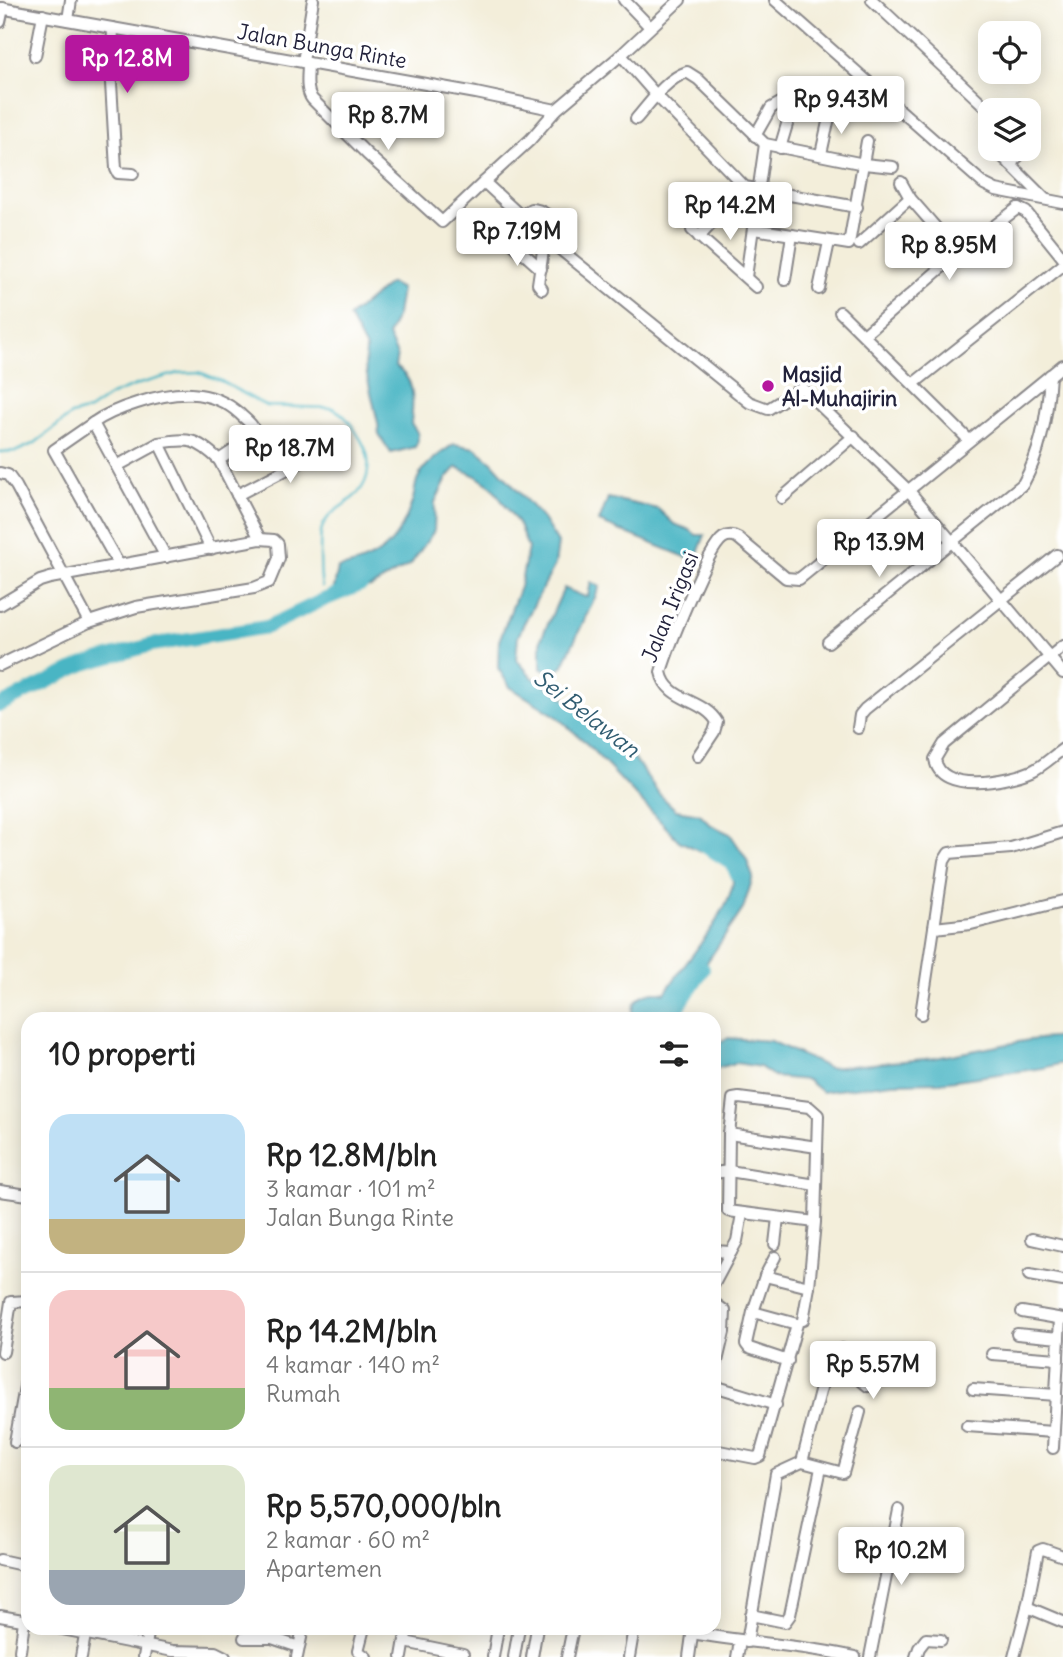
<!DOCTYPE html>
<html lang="id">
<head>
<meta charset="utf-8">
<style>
	body { margin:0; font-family:Delius,sans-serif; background:#f6f6f6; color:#222; height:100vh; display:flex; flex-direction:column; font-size:26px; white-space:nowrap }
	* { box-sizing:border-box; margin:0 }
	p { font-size:23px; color:#767676 }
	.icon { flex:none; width:38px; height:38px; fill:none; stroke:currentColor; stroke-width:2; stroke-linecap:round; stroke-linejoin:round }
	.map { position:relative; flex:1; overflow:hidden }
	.details { position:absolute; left:21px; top:1012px; width:700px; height:623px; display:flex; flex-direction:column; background:#fff; border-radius:21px; box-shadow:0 4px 18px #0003 }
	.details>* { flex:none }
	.controls { position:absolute; left:978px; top:21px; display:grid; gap:14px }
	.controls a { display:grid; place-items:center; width:63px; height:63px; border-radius:14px; background:#fff; box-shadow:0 4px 18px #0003; font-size:35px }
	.price { position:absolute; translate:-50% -60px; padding:0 16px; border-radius:7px; background:#fff; color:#222; font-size:23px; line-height:46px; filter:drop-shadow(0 2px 4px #0008) }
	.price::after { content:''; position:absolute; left:50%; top:42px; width:21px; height:16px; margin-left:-10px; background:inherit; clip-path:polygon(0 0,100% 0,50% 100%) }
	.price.active { background:#b5179e; color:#fff }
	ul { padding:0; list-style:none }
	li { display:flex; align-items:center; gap:21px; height:175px; padding:0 28px }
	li+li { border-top:2px solid #e0e0e0 }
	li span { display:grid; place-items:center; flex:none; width:196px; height:140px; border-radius:21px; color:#555 }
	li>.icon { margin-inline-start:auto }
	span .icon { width:84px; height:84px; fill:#fffc; stroke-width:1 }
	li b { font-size:30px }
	h2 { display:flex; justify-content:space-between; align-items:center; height:84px; padding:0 28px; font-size:30px }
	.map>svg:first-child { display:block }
	.water { fill:#48b5c4; stroke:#356c80; stroke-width:2 }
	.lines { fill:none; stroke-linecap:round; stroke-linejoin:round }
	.stream { stroke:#48b5c4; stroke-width:2.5 }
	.river { stroke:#48b5c4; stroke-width:14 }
	.minor-casing { stroke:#8a888a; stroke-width:14 }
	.minor { stroke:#fff; stroke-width:10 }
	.poi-dot { fill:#b5179e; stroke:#fff; stroke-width:2.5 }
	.labels { text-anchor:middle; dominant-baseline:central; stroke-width:7; stroke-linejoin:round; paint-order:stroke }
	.street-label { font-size:21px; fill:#22223b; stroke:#fff }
	.poi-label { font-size:21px; font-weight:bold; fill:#22223b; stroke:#fff; text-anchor:start }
	.water-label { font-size:23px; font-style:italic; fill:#315d72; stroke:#fff }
</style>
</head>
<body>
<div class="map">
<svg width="1063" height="1657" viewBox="0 0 1063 1657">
	<rect width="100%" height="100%" fill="#fff"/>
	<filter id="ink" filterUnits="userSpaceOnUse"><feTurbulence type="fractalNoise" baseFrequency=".0143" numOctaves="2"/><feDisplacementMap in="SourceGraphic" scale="14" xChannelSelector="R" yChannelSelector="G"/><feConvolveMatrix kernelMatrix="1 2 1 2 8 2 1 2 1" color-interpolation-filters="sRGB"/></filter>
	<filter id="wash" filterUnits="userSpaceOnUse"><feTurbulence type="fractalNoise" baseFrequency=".00686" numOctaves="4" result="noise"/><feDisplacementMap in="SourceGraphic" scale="28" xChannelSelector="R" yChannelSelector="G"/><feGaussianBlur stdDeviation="1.57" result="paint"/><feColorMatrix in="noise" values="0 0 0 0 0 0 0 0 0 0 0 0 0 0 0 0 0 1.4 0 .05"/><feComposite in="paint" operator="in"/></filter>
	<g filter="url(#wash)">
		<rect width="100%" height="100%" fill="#f3eeda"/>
		<g class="water">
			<path d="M 390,283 L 401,289 L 397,315 L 388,336 L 397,355 L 395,367 C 417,379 413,402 411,424 C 418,431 421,438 415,447 L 391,453 L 379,435 L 378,423 L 365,367 L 366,349 L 349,317 Z"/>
			<path d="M 454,444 L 475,448 L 492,462 L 543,519 L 558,543 L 555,565 L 523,625 L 518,637 L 516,659 L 532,677 L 559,694 L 622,741 L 660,795 L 676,810 L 700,814 L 711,825 L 730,834 L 746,858 L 753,877 L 743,909 L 691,986 L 685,999 L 683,1018 L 633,1018 C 630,998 647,989 665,993 C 682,965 732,911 733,880 C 733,874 732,868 731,863 L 714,850 L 700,851 L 679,841 L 584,741 L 556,716 L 510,687 L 498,668 L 499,641 L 520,587 L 528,548 L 519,525 L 492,487 L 476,476 L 457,467 L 447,478 L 435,502 L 434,531 L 411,564 L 371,587 L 333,593 L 338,568 C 381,561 400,541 413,499 C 415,492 415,484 418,478 C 425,463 441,453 454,444 Z"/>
			<polygon points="608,498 658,509 674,524 690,530 696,535 705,535 695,561 599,522"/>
			<polygon points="591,582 600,587 562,667 554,672 541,669 541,639 564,588 585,597 588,596"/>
			<polygon points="1063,1037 1063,1063 1043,1068 941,1082 892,1083 822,1092 807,1080 775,1077 760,1067 736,1063 714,1069 714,1045 727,1038 771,1041 829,1068 935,1058 1029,1040"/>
		</g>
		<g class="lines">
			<path class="stream" d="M 0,452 L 17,451 L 35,443 L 71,415 L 89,410 L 111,395 L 139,384 L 179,373 L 199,372 L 221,381 L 266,406 L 332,408 C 346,414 353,427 361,440 C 368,452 370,462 367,476 C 360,504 330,505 322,528 C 319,537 320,577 322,587"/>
			<g class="river">
				<polyline points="0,705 84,664 151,645 267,627 321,601 362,584"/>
				<polyline points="695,840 732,863 737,875"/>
				<polyline points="674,1018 674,1014 703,969"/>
			</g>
		</g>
	</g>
	<g filter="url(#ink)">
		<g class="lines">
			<g class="minor-casing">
				<g id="minor">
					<polyline points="624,0 650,27"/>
					<polyline points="775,0 984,184 996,190 1063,203"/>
					<polyline points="872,0 990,111"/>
					<polyline points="0,8 476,93 556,110 621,55 680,0"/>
					<polyline points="68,20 71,0"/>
					<polyline points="0,22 3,8"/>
					<polyline points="113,28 111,83 116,169 118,173 133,174"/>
					<polyline points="621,55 656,95 745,187 857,207"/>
					<polyline points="35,56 43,15"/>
					<polyline points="303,62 313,0"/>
					<path d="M 308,63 C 308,75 305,89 312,99 L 367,154 L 442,222 L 484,182"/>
					<polyline points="556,110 530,140 484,182 535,229 749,402 768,409 802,388 909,491 1063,673"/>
					<path d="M 636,119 C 650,103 666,79 687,72 L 698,79 L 765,144 L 864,164 L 893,167"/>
					<polyline points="755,136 771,108 780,103 788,104 788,121 780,148"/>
					<polyline points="999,149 1001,155 1045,199"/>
					<polyline points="821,154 830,113"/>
					<polyline points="1010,164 1026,149"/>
					<polyline points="901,182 910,198"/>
					<polyline points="1018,208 1026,212 1063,258"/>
					<path d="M 521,217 L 531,209 C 546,209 554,222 563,232"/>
					<polyline points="754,229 849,244 867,141"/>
					<polyline points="692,230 756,287"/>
					<polyline points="699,237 745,187"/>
					<polyline points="513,244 541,269"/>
					<polyline points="859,244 910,198 958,253"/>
					<polyline points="746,277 765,144"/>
					<polyline points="785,280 792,235"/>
					<polyline points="542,289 538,284 545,237"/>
					<polyline points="819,289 829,242"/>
					<polyline points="840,312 969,440"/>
					<polyline points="864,335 958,253 1018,208"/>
					<polyline points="913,384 1063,265"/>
					<polyline points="93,423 54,450 119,565"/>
					<path d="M 159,443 C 189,438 196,438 219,460"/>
					<polyline points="117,466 159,443 211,549"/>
					<polyline points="0,473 8,475 16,486 89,622 0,665"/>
					<polyline points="237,495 328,448"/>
					<polyline points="782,498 854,436"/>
					<path d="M 166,557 L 93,423 C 107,413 121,408 137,403 C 174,391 210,387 240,414 C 247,421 255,425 255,436 L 219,460 L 260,539"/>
					<polyline points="0,605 40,581 50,578 260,539 274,540 278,544 279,558 269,582 254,588 136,607 89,622"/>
					<path d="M 828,642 L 1023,484 C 1041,452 1048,411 1050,375"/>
					<path d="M 1063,646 L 944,744 L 935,759 C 940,795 1009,781 1032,771 C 1043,766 1053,756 1063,749"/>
					<polyline points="858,728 860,715 865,709 1057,555"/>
					<path d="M 698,756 L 714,732 L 717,722 C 703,698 667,702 661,672 C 668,649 707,549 723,538 C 728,535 733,535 738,538 L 786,578 L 799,579 L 1063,365"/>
					<polyline points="934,928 971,924 1063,901"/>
					<polyline points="921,1014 944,861 949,853 1011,848 1063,832"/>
					<polyline points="729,1134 817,1147"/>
					<polyline points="714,1173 729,1171 816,1185"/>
					<polyline points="0,1191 28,1195"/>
					<polyline points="1032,1239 1063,1246"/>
					<polyline points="775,1244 778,1218"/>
					<polyline points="714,1251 731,1252 737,1241 742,1214"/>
					<polyline points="1029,1275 1063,1281"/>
					<polyline points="765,1276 775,1257"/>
					<polyline points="714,1284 731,1252"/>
					<polyline points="809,1287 815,1222 818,1115 809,1107 739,1098 733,1099 729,1134 728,1211 815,1222"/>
					<polyline points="714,1303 725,1311 724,1332 714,1374"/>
					<polyline points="1022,1312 1063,1319"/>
					<polyline points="1017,1334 1059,1338"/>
					<polyline points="3,1352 11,1302 28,1301"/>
					<polyline points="992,1354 1058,1359"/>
					<polyline points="788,1361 749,1348 746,1344 753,1312 765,1276 809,1287 803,1320"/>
					<polyline points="838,1362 868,1386 871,1384 880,1351"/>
					<polyline points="714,1386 776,1405"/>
					<polyline points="973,1389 1056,1395"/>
					<polyline points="967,1426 1053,1432"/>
					<polyline points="15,1442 28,1370"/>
					<polyline points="1053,1448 1060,1319"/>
					<polyline points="714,1450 755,1458 760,1456 797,1324 753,1312"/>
					<polyline points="802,1462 824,1376 838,1362 837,1355 842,1349"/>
					<polyline points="0,1560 27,1566"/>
					<polyline points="1027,1607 1063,1622"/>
					<polyline points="751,1615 785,1622 790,1615 821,1468"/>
					<polyline points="0,1616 28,1621"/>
					<polyline points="57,1628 173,1651 215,1652 225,1657"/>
					<polyline points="364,1628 358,1651 366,1657"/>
					<path d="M 693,1633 C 747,1643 802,1645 855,1657"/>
					<polyline points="244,1638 272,1638 299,1647"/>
					<polyline points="405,1642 463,1654"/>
					<polyline points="747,1642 776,1474 802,1462 843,1473 860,1412"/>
					<polyline points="20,1651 24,1621"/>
					<polyline points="81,1657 85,1635"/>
					<polyline points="144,1657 149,1628"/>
					<polyline points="297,1657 303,1628"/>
					<polyline points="402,1657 407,1628"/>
					<polyline points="493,1657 498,1628"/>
					<polyline points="514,1657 519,1628"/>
					<polyline points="532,1657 537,1628"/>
					<polyline points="567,1657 573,1628"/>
					<polyline points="629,1657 634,1628"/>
					<polyline points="689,1657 693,1628"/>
					<polyline points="737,1657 740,1642"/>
					<polyline points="870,1657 899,1510"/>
					<polyline points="916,1657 919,1648 926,1639 941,1640"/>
					<polyline points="1014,1657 1027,1607 1038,1551 1043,1549 1063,1556"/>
				</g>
			</g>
			<use href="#minor" class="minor"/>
		</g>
	</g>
	<circle class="poi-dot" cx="768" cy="386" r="7"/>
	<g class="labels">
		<g class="street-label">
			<text transform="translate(322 46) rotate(10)">Jalan Bunga Rinte</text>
			<text transform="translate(670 607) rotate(-68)">Jalan Irigasi</text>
		</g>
		<g class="poi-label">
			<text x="782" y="374">Masjid<tspan x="782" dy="24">Al-Muhajirin</tspan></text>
		</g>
		<g class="water-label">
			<text transform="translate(587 713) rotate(38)">Sei Belawan</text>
		</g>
	</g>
</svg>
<div class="controls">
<a><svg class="icon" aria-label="locate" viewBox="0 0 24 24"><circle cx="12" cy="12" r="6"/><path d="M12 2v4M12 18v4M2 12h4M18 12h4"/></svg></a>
<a><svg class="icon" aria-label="layers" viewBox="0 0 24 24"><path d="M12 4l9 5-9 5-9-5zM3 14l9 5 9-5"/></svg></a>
</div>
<b class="price active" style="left:127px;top:95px">Rp 12.8M</b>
<b class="price" style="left:841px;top:136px">Rp 9.43M</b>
<b class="price" style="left:388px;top:152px">Rp 8.7M</b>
<b class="price" style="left:730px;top:242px">Rp 14.2M</b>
<b class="price" style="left:517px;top:268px">Rp 7.19M</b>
<b class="price" style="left:949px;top:282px">Rp 8.95M</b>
<b class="price" style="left:290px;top:485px">Rp 18.7M</b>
<b class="price" style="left:879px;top:579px">Rp 13.9M</b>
<b class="price" style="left:873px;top:1401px">Rp 5.57M</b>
<b class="price" style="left:901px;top:1587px">Rp 10.2M</b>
<section class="details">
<h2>10 properti<svg class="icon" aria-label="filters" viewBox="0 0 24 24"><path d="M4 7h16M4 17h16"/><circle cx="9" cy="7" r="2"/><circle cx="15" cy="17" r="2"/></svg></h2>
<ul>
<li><span style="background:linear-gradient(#bfe0f5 75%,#c2b280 0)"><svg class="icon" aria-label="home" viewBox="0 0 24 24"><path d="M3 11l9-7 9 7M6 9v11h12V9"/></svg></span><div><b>Rp 12.8M/bln</b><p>3 kamar · 101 m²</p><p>Jalan Bunga Rinte</p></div></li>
<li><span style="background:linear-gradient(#f6c9c9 70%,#8fb573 0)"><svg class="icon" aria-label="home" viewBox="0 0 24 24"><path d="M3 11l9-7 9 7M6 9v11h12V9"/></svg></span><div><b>Rp 14.2M/bln</b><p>4 kamar · 140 m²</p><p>Rumah</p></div></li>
<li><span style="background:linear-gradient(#dfe7d0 75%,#9aa5b1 0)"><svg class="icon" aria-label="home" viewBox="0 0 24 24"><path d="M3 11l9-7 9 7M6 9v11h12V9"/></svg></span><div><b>Rp 5,570,000/bln</b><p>2 kamar · 60 m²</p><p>Apartemen</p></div></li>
</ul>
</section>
</div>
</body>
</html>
